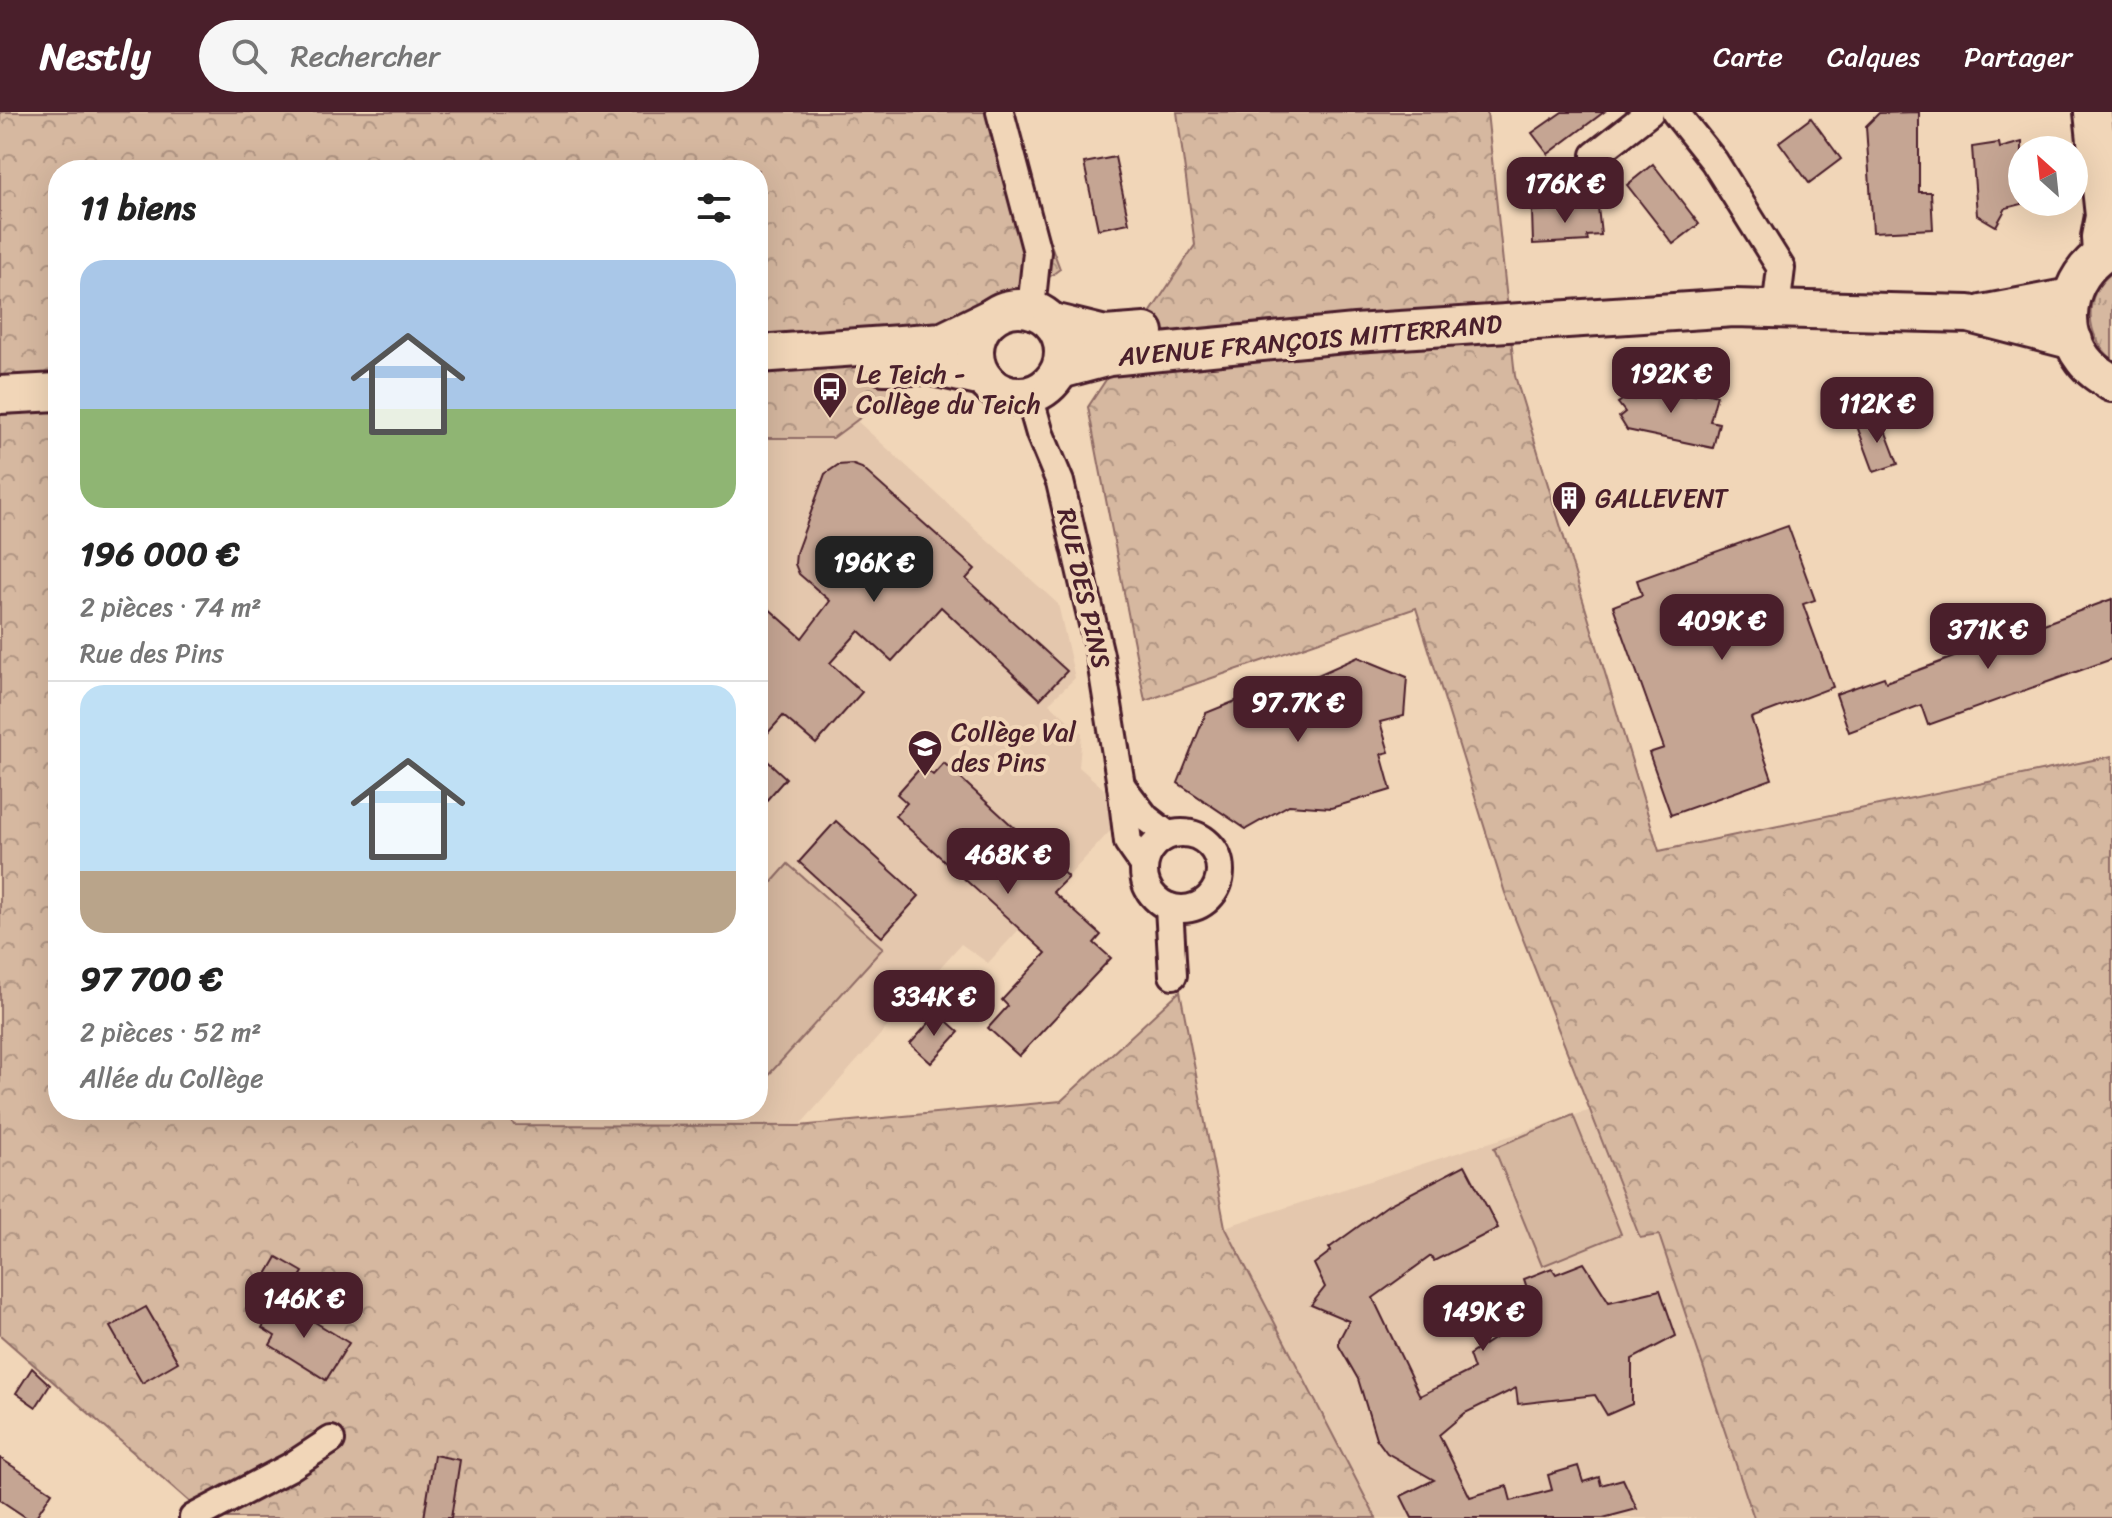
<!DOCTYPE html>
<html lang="fr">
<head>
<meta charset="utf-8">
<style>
	body { margin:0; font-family:Sriracha,sans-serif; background:#f6f6f6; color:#222; height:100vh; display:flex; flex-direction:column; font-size:30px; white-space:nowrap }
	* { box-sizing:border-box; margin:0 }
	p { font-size:26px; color:#767676 }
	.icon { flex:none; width:44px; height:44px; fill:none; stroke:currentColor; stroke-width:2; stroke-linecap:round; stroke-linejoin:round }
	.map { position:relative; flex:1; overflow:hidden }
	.side { position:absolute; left:48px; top:48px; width:720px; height:960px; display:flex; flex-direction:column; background:#fff; border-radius:32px; box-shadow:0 8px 32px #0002 }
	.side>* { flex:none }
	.needle { width:52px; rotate:333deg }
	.controls { position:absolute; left:2008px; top:24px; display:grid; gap:16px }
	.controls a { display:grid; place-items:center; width:80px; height:80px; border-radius:50%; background:#fff; box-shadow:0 8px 32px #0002; font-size:40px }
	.price { position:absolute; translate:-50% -68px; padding:0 18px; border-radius:16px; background:#4a1f2b; color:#fff; font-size:26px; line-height:52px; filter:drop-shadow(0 2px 4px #0008) }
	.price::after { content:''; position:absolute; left:50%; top:48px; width:24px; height:18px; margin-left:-12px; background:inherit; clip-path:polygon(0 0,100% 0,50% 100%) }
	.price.on { background:#222; color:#fff }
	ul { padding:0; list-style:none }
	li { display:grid; align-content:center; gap:16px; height:424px; padding:0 32px }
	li+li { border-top:2px solid #e0e0e0 }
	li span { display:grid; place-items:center; height:248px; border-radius:24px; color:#555 }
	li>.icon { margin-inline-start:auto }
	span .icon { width:144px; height:144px; fill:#fffc; stroke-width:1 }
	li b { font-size:34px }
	h2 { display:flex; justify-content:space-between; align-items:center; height:96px; padding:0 32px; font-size:34px }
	header { display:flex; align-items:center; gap:48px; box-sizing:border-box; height:112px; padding:0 40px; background:#4a1f2b; color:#fff }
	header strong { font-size:38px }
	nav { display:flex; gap:44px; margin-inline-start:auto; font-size:28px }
	.search { width:560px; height:72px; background:#f6f6f6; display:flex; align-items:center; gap:20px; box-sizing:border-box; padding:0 28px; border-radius:44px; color:#767676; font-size:30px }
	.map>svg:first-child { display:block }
	.built { fill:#e4c7ad }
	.grass { fill:url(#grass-tufts); stroke:#906c66; stroke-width:2 }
	.forest { fill:url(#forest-crowns); stroke:#906c66; stroke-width:2 }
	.pitch { fill:#d6b8a0; stroke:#906c66; stroke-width:2 }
	.building { fill:#c5a593; stroke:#4a1f2b; stroke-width:2 }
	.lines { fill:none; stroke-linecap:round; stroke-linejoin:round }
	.minor-casing { stroke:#4a1f2b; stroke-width:32 }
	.secondary-casing { stroke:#4a1f2b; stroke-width:42 }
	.minor { stroke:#f1d6b8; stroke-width:26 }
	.secondary { stroke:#f1d6b8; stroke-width:36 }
	.labels { text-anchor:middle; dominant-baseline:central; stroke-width:8; stroke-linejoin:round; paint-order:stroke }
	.street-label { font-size:26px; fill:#4a1f2b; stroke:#f1d6b8 }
	.poi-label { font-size:26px; fill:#4a1f2b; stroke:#f1d6b8; text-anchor:start }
</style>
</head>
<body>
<header>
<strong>Nestly</strong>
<div class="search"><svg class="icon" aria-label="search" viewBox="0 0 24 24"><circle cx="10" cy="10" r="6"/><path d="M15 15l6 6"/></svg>Rechercher</div>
<nav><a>Carte</a><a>Calques</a><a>Partager</a></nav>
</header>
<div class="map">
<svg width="2112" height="1406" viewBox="0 0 2112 1406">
	<defs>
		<pattern id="grass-tufts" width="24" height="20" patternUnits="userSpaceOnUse" patternTransform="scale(2)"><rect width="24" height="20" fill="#d6b8a0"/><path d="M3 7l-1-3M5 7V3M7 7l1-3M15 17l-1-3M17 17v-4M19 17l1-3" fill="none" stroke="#b09583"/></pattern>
		<pattern id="forest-crowns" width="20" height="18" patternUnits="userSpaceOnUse" patternTransform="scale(2)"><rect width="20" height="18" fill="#d6b8a0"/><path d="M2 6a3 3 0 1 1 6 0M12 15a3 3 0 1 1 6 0" fill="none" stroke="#b09583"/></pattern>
	</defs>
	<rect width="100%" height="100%" fill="#f1d6b8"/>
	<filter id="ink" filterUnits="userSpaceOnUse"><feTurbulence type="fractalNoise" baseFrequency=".0125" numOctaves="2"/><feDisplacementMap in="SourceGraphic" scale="16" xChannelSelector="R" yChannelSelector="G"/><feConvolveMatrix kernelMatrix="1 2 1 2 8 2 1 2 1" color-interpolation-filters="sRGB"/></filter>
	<g filter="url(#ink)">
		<g class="built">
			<polygon points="856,308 1058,492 1075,566 1049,591 1082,621 1079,655 1104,677 1111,718 988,851 961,832 799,1014 513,1013 505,998 758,998 758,326 833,326"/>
			<polygon points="1591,998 1640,1125 1659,1123 1754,1406 1376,1406 1225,1115"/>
		</g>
		<path class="grass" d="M 2112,161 L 2112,247 C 2086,224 2081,184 2112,161 Z"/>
		<g class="forest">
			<polygon points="0,0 1002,0 1060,157 833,326 758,326 758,58 58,58 58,998 505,998 514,1013 799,1014 1061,989 1180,879 1225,1115 1376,1406 208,1406 0,1223"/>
			<polygon points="1177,0 1487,0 1515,264 1659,739 2112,644 2112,1406 1754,1406 1659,1123 1640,1126 1505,781 1416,496 1145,589 1088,295 1195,133"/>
		</g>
		<g class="pitch">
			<polygon points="788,752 883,836 765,967 758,960 758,786"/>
			<polygon points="1573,1003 1621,1122 1542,1154 1494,1036"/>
		</g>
		<g class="building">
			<polygon points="1562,0 1604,0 1548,42 1532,21"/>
			<polygon points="1919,0 1919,80 1931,80 1933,117 1873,120 1866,14 1879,1"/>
			<polygon points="1811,6 1841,47 1809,71 1779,30"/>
			<polygon points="2022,30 2022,92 2006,96 1996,114 1977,103 1972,35 1999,31 2000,36"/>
			<polygon points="1115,45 1129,111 1098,117 1084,51"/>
			<polygon points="1653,52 1699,112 1673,132 1627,73"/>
			<polygon points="1598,95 1601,123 1587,124 1588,129 1533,132 1532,99"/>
			<polygon points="1647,271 1695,283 1697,278 1717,283 1710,309 1719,311 1713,336 1627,318 1619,305 1625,300 1618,291"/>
			<polygon points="1880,305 1898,352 1874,360 1857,314"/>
			<polygon points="851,352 862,356 975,457 966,467 1067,559 1040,587 941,495 892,549 859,519 830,551 862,580 816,632 783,604 758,632 758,487 802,526 830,489 799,462 795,452 796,441 825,362 838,353"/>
			<polygon points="1788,414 1815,488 1803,492 1833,575 1751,606 1772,667 1671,703 1649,641 1664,636 1613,494 1642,483 1637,468"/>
			<polygon points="2112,487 2112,547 1928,613 1921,593 1849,620 1836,582 1884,565 1886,570"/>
			<polygon points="1358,545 1407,565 1404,604 1380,610 1389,640 1381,642 1391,678 1331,696 1289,693 1246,717 1178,671 1206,601 1270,575 1318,563"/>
			<polygon points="758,640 786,666 758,698"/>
			<polygon points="944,651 1068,765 1053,780 1101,823 1094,831 1111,846 1019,944 988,916 1008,894 1002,888 1046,841 895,704 907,691 897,682 922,654 933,663"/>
			<polygon points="836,709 919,784 882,825 799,750"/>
			<polygon points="938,901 959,920 931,951 910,932"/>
			<polygon points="1465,1053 1498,1116 1434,1149 1431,1144 1373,1186 1420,1284 1474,1257 1469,1243 1535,1200 1524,1167 1552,1156 1556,1162 1584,1151 1609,1190 1660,1178 1676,1224 1632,1247 1632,1292 1607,1303 1595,1283 1518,1292 1516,1276 1465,1301 1439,1323 1470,1385 1507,1374 1511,1389 1552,1378 1548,1363 1578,1354 1583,1370 1599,1365 1601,1373 1623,1367 1637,1397 1603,1406 1412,1406 1401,1384 1434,1368 1387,1341 1376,1326 1358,1267 1339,1234 1339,1228 1349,1209 1311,1193 1325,1175 1314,1152 1331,1139 1329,1136 1388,1093"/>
			<polygon points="277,1145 303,1160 284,1191 259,1176"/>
			<polygon points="279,1188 349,1231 326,1268 270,1233 275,1224 262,1216"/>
			<polygon points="146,1195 178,1250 142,1271 110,1215"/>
			<polygon points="32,1256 50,1273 36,1295 16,1281"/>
			<polygon points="434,1343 460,1348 451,1406 424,1406"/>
			<polygon points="0,1346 52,1380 35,1406 27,1406 0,1388"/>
		</g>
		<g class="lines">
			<g class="minor-casing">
				<g id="minor">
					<polyline points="1000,0 1037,140 1031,197"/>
					<polyline points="1675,0 1714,49 1781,156 1776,198"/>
					<polyline points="1595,43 1650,0"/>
					<polyline points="1032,283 1032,294 1040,322 1060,370 1100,543 1121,673 1128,730 1144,753"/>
					<polyline points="1121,673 1146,706 1168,723"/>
					<circle cx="1182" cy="759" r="38"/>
					<polyline points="1169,795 1173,863"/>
					<polyline points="193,1406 290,1355 331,1328"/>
				</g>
			</g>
			<g class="secondary-casing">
				<g id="secondary">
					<polyline points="2093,0 2104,104 2100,125 2101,142"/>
					<path d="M 2112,137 C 2071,156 2055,210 2083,247 C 2091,258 2101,264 2112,271"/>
					<circle cx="1019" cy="240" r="44"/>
					<polyline points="1982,202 2071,185"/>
					<polyline points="1052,210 1105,223 1145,220"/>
					<polyline points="758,242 943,229 992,205"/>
					<polyline points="884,254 928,254 983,266"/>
					<polyline points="1060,258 1109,245 1355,221 1734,196 1969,202 2074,229"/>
					<polyline points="0,283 58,280"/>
				</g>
			</g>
			<use href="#minor" class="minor"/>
			<use href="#secondary" class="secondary"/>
		</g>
	</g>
	<defs>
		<g id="bus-pin" transform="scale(1.8)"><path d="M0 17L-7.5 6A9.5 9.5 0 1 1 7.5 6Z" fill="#4a1f2b" stroke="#f1d6b8"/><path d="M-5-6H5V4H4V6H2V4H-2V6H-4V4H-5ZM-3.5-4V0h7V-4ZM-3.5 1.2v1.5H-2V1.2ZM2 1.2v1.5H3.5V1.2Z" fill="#fff"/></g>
		<g id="building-pin" transform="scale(1.8)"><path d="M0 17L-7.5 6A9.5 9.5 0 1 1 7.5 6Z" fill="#4a1f2b" stroke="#f1d6b8"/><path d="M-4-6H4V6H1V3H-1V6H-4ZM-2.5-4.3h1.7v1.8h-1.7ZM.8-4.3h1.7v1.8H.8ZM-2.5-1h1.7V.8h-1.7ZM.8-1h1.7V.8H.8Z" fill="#fff"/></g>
		<g id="school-pin" transform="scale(1.8)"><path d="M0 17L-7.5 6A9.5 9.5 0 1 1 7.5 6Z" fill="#4a1f2b" stroke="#f1d6b8"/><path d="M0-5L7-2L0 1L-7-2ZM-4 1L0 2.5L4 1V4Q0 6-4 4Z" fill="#fff"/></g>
	</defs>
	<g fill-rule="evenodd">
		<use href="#bus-pin" x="830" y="277"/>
		<use href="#building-pin" x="1569" y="386"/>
		<use href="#school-pin" x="925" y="635"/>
	</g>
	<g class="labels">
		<g class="street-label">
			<text transform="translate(1310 228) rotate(-5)">AVENUE FRANÇOIS MITTERRAND</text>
			<text transform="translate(1084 476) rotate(77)">RUE DES PINS</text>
		</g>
		<g class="poi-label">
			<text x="856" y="262">Le Teich -<tspan x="856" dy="30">Collège du Teich</tspan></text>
			<text x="1595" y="386">GALLEVENT</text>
			<text x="951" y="620">Collège Val<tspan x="951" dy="30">des Pins</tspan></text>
		</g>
	</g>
</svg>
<div class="controls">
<a><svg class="needle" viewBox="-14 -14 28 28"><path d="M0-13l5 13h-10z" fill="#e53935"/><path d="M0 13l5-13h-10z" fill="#767676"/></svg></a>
</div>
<b class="price" style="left:1565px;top:113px">176K €</b>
<b class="price" style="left:1671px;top:303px">192K €</b>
<b class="price" style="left:1877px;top:333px">112K €</b>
<b class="price on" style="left:874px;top:492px">196K €</b>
<b class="price" style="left:1722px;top:550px">409K €</b>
<b class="price" style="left:1988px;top:559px">371K €</b>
<b class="price" style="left:1298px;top:632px">97.7K €</b>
<b class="price" style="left:1008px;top:784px">468K €</b>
<b class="price" style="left:934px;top:926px">334K €</b>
<b class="price" style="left:304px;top:1228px">146K €</b>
<b class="price" style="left:1483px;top:1241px">149K €</b>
<section class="side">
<h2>11 biens<svg class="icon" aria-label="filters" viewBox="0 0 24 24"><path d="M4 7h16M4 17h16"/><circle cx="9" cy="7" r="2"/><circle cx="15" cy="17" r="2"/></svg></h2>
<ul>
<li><span style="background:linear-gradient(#a9c7e8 60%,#8fb573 0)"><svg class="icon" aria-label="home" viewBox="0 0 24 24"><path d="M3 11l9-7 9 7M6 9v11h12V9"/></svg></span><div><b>196 000 €</b><p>2 pièces · 74 m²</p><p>Rue des Pins</p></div></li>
<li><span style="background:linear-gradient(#bfe0f5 75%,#b9a48a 0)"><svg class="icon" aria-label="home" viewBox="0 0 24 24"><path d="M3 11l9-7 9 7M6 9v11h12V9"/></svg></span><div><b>97 700 €</b><p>2 pièces · 52 m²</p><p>Allée du Collège</p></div></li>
</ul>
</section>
</div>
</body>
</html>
